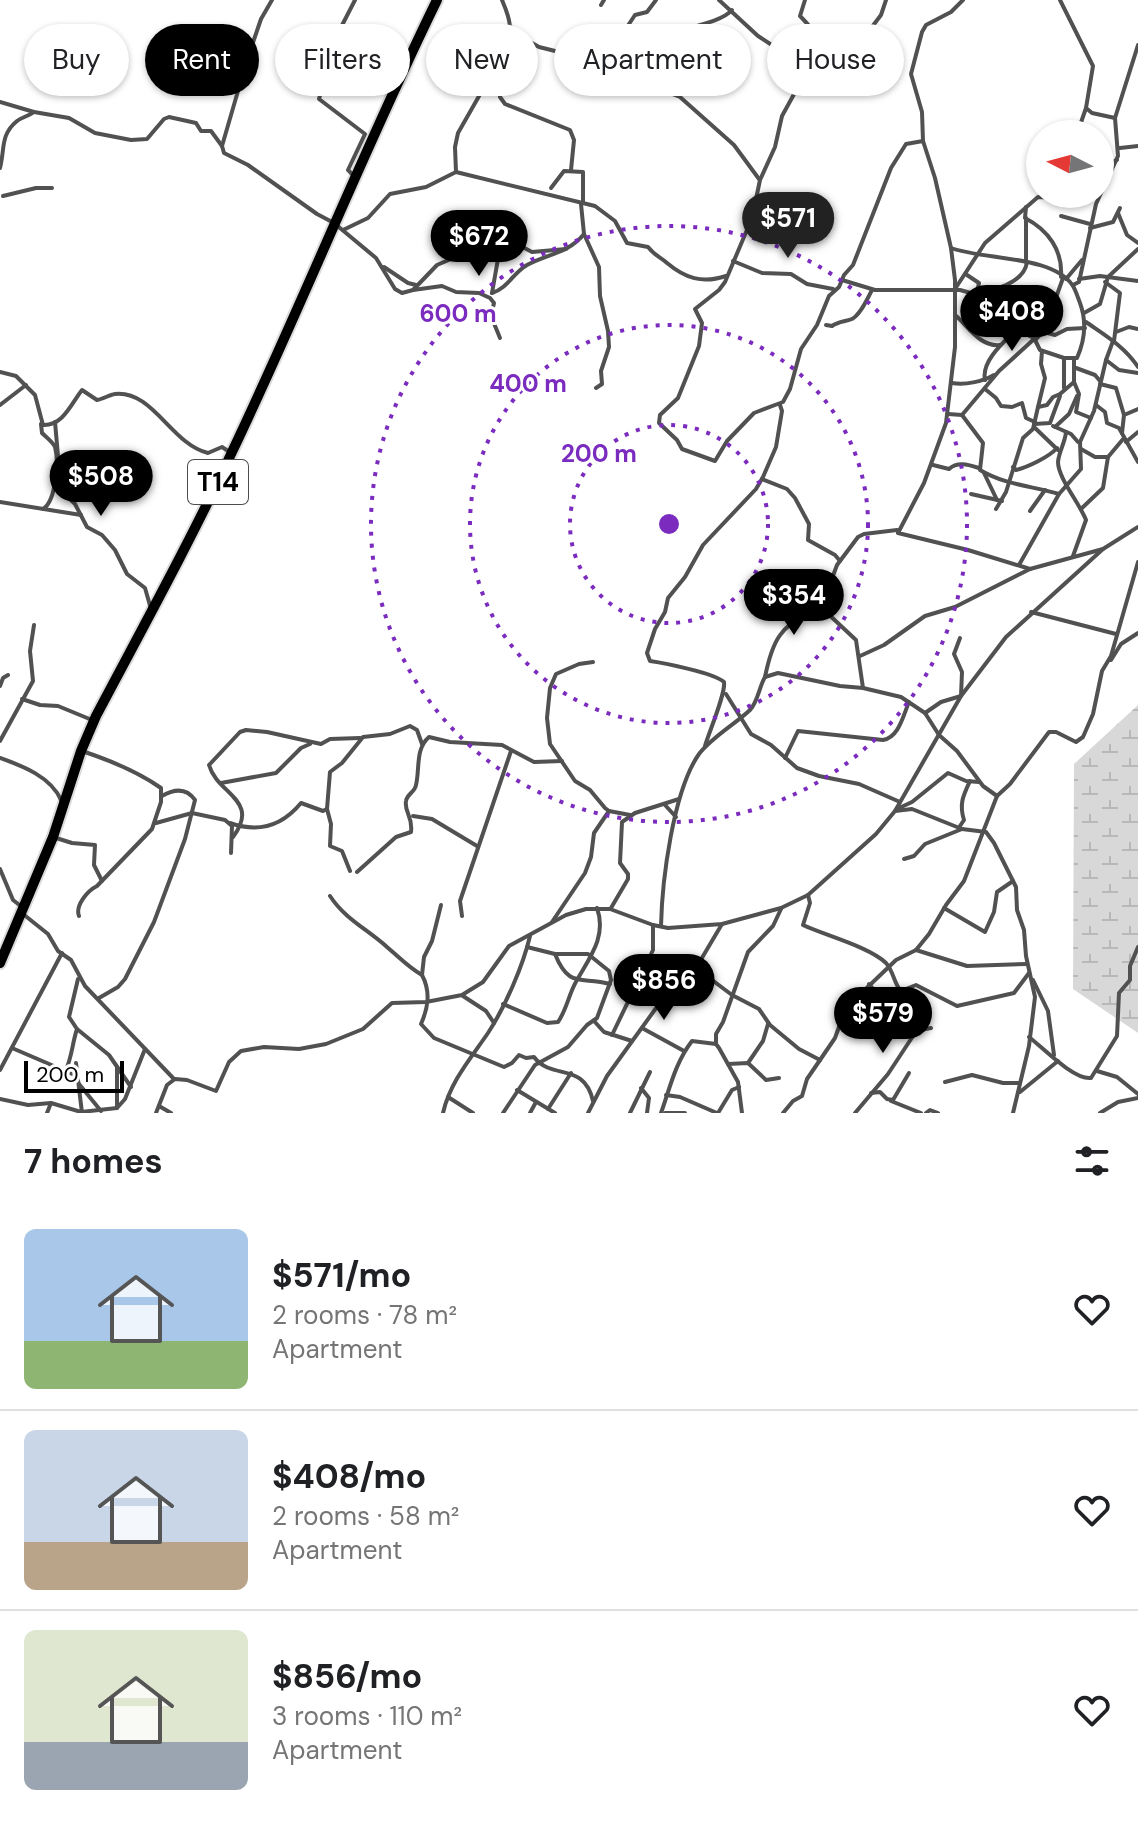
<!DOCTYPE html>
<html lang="en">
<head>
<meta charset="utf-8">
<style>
	body { margin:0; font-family:"DM Sans",sans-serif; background:#f2f2f2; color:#202124; height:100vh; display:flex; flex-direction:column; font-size:30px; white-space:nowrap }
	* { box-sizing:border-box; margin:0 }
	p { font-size:26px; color:#757577 }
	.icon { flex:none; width:44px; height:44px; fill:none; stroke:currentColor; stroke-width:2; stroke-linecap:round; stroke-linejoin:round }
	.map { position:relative; height:1113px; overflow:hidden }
	.details { display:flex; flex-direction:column; background:#fff; flex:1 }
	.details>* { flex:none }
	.banner { position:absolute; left:24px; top:24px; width:1090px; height:72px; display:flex; gap:16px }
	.needle { width:52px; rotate:276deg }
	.tools { position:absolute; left:1026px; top:120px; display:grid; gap:16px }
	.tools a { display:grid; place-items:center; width:88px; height:88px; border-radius:50%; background:#fff; box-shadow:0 2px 6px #0004; font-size:40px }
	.scale { position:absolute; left:24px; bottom:20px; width:100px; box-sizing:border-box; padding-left:8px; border:4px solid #000; border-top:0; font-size:22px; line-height:28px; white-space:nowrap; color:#000; -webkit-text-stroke:6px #fff; paint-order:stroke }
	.price { position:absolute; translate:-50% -68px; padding:0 18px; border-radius:28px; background:#000; color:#fff; font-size:26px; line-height:52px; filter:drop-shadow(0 2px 4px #0008) }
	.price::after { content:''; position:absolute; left:50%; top:48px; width:24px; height:18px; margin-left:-12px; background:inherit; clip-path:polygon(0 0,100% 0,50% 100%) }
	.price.on { background:#222; color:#fff }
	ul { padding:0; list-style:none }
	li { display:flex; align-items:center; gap:24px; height:200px; padding:0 24px }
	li+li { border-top:2px solid #e0e0e0 }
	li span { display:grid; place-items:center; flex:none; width:224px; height:160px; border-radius:12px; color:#555 }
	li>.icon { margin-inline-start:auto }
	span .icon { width:96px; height:96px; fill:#fffc; stroke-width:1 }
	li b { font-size:34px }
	h2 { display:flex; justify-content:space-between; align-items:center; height:96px; padding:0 24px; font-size:34px }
	.tag { padding:0 28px; border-radius:36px; background:#fff; box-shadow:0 2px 6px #0004; font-size:28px; line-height:72px }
	.tag.on { background:#000; color:#fff }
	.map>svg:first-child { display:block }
	.wetland { fill:url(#wetland-marsh) }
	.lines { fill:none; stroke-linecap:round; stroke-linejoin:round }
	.trunk-casing { stroke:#dbdbdb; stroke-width:14 }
	.minor { stroke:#515151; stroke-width:4 }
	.trunk { stroke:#000; stroke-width:10 }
	.ring { fill:none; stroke:#7b2cbf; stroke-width:4; stroke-dasharray:4 8 }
	.labels { text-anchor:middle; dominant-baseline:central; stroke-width:6; stroke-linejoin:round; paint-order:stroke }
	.shield { fill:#fff; stroke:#4c4c4c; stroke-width:2 }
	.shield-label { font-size:26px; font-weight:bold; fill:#000 }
	.centre { fill:#7b2cbf; stroke:#fff; stroke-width:4 }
	.ring-label { font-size:24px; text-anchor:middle; font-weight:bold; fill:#7b2cbf; stroke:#fff; stroke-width:6; stroke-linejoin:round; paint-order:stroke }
</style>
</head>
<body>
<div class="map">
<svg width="1138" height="1113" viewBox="0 0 1138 1113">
	<defs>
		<pattern id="wetland-marsh" width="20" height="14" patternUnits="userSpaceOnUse" patternTransform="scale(2)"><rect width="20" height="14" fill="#d8d8d8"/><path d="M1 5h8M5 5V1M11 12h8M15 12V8" fill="none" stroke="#b8b8b8"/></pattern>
	</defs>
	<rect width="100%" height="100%" fill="#fff"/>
	<polygon class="wetland" points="1138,705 1138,1033 1073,989 1074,764"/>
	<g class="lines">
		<g class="trunk-casing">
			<path id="trunk" d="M 0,963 L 53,837 L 81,751 L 96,716 C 142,629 190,542 232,452 C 303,303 364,149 437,0"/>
		</g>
		<g class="minor">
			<polyline points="272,0 261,19 247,60 222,146 224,153 248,165 317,214 334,223 376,258 395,289 402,293 413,290 437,265 467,252 491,235 502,236 532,252 566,249"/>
			<path d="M 502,0 C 517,35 508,31 495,62 L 500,97 L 505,104 L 570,130 L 574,140 L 571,170"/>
			<polyline points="719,0 758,36 781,51 804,76 782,116 775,147 760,180 752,218 725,282 719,290 695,309 702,323 699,346 678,398 660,415 659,423 677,440 682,449 715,461 727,441 754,413 783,402 790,389 801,349 817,325 829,296 839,287 844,275 853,265 891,168 906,144 923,141 935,178 951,248 955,280 955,347 946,423 924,483 898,533 968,550 1030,569 1103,549"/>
			<polyline points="1060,0 1093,66 1086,108 1092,113 1115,118"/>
			<polyline points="601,5 604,0"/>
			<polyline points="511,27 518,35 539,47 579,57 594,68 614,71 680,97 734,145 759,179"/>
			<polyline points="859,44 881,15 886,0"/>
			<polyline points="606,71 616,61 618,31 627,27 635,15 647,12 656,0"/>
			<path d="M 614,71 C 641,62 647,43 667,35 C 683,28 721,23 732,10"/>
			<path d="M 801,71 C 808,63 818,43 813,32 C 811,27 804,20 800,16 L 805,0"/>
			<polyline points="0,102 34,112 69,118 95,133 131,140 147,139 164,119 169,117 196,123 201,131 211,131 222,146"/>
			<polyline points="1077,134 1086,108"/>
			<polyline points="923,141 922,112 911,74 922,32 926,25 951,12 963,0"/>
			<polyline points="1120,148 1138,146"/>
			<polyline points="1100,167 1117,160"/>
			<path d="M 0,168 C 5,149 0,135 17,121 C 22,117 29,116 34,112"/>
			<polyline points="456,172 455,147 458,133 495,68"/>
			<polyline points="354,176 348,170 365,134 319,99 336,37 355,0"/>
			<polyline points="551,188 564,171 583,172 583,203"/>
			<polyline points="3,196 36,188 52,188"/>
			<polyline points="581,204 584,234 599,267 600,296 608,331 609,347 601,371 602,384 596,388"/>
			<path d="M 1026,207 L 1025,218 C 1048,230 1063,250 1061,277"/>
			<polyline points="1118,213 1127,235 1138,243"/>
			<polyline points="1061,216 1090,224"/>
			<polyline points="1026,218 1026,262"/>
			<polyline points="1090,228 1113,222 1120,208"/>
			<path d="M 343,230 L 368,218 L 390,194 L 426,187 L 456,172 L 595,206 L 615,221 L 627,243 L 648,247 C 655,256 659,256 667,263 C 685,278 702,284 726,276"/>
			<polyline points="733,261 762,273 791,274 807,284 833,289"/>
			<polyline points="384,267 408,283 416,285"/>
			<polyline points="967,275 979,283 977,292"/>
			<polyline points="1066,279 1082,260"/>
			<polyline points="1079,279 1100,276 1138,281"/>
			<path d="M 842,280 L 875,290 L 960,290 L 971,293 L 1023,333 L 1034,338 L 1040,350 L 1064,358 L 1077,358 C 1085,340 1087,322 1080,303 C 1078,298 1076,291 1073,286 C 1053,255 983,260 951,248"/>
			<polyline points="1105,282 1120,293 1114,341"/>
			<polyline points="1073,285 1079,282 1096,204 1118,156 1115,118 1138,45"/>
			<polyline points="955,289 985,243 1038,197 1059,198 1063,194"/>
			<polyline points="413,290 442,286 456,292 479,293 490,298 494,303 491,316 500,338"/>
			<path d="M 492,293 C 508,288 513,273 527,265 C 547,254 569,253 584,234"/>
			<polyline points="492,293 502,236"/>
			<path d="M 973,293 C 992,291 1024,284 1027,262"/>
			<polyline points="1084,313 1100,304 1108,277 1138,249"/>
			<path d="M 955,315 C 969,327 980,347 1000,345"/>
			<polyline points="1006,317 1024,318 1031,314 1037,319 1048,320"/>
			<path d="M 1086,322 C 1106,336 1125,347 1138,367"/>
			<path d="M 826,325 L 832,326 C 839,321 844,322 852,319 C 861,314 867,299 872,290"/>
			<polyline points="970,330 981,315 982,300"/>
			<polyline points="1044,332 1055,335 1067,329 1085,328"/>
			<polyline points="1116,332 1129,327 1138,329"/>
			<polyline points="1035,340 1044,331 1063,278"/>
			<polyline points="1074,358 1074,382 1079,394 1076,412 1091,418"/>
			<polyline points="1106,360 1119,370 1138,373"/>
			<polyline points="1076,368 1095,375 1100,381"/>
			<path d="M 0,372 L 16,376 L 35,395 L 43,425 C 63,426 71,404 82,390 L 97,400 C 103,399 109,395 115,394 C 153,390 171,444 208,453 L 222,447 L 231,453"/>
			<path d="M 985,380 C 981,361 1004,342 1017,329"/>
			<path d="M 952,383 C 965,385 982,382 994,375"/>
			<polyline points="1100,384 1116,388 1124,415"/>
			<polyline points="1064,388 1064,358"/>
			<polyline points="985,389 996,398 1001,406 1012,407 1022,403 1026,418 1035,422"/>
			<polyline points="0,405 26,385"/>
			<polyline points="1096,405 1105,412 1107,423 1119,428 1138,462"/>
			<polyline points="1038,407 1045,378 1041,364 1042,351"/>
			<polyline points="948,414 962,415 999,371 1033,340"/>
			<path d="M 962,415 L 983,443 L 980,470 C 1005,485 1032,486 1059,494"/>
			<polyline points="55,422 61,490 75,504 87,527 102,535 115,550 127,574 145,588 151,609"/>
			<path d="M 41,424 L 42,433 C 46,437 53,442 55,447 C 59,462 56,501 43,509"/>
			<polyline points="1034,424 1050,423 1060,396"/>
			<polyline points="1053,426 1071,434 1078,442"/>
			<polyline points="1034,427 1058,450"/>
			<polyline points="1055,427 1069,414 1077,396"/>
			<path d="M 1066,432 C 1065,443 1059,451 1058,462 C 1058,478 1080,504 1086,520 L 1073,556"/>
			<polyline points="1122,433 1124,415 1138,409"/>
			<polyline points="1126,442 1138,432"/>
			<polyline points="1081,449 1095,457 1108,457"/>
			<path d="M 933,465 L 949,469 C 958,461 969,465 979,468"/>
			<path d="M 1013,467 L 1016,470 C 1028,467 1049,457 1057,448"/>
			<polyline points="984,473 997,500"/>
			<polyline points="762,479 787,489 795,498 809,524 808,540 835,555 840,561"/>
			<polyline points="971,494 1002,501"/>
			<polyline points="0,502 81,515"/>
			<polyline points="996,509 1006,492 1023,438 1033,429 1038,407 1047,405 1053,397 1060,394 1074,382"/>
			<polyline points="1081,509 1103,488 1108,457 1124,438"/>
			<polyline points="1030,511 1045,490"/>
			<polyline points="1019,565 1059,494 1081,469 1080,442 1094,411 1106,360 1113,341"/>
			<polyline points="1031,612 1116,634"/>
			<polyline points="860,656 884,645 925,616 955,607 1030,569"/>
			<polyline points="1111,660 1121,644 1138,633"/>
			<polyline points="593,662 579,664 556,674 550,688 547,718 550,744 575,781 590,790 605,808 609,811 630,815"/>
			<path d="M 765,677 C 775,627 786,628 823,601"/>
			<polyline points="0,686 3,678 8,675"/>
			<polyline points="863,688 856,640 825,611 823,603 837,565 858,537 864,534 897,530"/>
			<polyline points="726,694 751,734 771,745 797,768 819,776 859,784 900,802"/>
			<polyline points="22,699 40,705 58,706 92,720"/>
			<polyline points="925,713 941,702 961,696 962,672 954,654 960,638"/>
			<polyline points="0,741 33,681 30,651 34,625"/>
			<path d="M 705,746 C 709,732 726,693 724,682 C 714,673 664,663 650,661 L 647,653 L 655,629 L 665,612 L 668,598 L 685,577 L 703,545 L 756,489 L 763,477 L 776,447 L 782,411 L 780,405"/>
			<path d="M 0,758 C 23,766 51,777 61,800"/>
			<path d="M 785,758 L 798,731 L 883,740 C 899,737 903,716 909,702"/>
			<polyline points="221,783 276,773 301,748 310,744"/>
			<polyline points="997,796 1010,784 1049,732 1056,732 1076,742 1083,737 1093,714 1102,671 1111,656 1138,562"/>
			<polyline points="665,805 676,817"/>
			<polyline points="897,809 912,802 948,773 966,781 979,782"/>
			<polyline points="895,811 912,809 962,829 986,832 994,843 1016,887 1017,910 1024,930 1026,956 1035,997 1029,1046 1013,1113"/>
			<polyline points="413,816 432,819 477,846"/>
			<polyline points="156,823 192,813 225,820 232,826 231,853"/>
			<path d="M 230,823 C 258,833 282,826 301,803 L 323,811 L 327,809"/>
			<path d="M 960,826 L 964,820 C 959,804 963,796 970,781"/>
			<polyline points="53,837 72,843 95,845 94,865 102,881"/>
			<path d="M 233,837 C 261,800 217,794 209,765 L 240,732 L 246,730 L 267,732 L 321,744 L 330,739 L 360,738"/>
			<polyline points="904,859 914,856 925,844 962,829"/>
			<polyline points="0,869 13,900 22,907"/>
			<polyline points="350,871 342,851 330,846 331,824 327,809 330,772 342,763 363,737 390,734 410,726 417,730 422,744"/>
			<path d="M 357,872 L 396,837 L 411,832 C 413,816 404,812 406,801 C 407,794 415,792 416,785 C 420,769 415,749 429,737 L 450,742 L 502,745 L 534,762 L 562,761"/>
			<path d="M 808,895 L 810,903 L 803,925 C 824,935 870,947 886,963 C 894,972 894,984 901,991 L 916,985 L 957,1006 L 1014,993 L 1029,973"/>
			<path d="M 330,896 C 345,919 367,929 387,947 C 399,957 408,967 422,975 C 431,992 428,1008 421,1024 L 434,1038 L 504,1067 L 512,1063 L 519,1055 L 526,1058 L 534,1057 C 552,1081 584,1061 593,1101"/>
			<polyline points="611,908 628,879 628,874 620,863 622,822 635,813 679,799"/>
			<polyline points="944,908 985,932 994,912 997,892 1013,881"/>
			<polyline points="23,914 48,934 58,951 71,960 85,986 174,1079"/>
			<path d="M 79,916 C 75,906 87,891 97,886 L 152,829 L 161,802 L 161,788 C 137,771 109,760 82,751"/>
			<polyline points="462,916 460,901 511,751"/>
			<polyline points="552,922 585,873 591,857 594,833 609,811"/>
			<path d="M 661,926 C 662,881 673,791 699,754 C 712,737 734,725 750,710 C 758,702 759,687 765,677 L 778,673 L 840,686 L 863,688 L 901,697 L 925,713 L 939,735 L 957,751 L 983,786 L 997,796 L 964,881 L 946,905 L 929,934 L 916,950 L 896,960 L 850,1004 L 844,1013 L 835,1038 L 820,1060"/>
			<polyline points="916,950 967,966 1027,964"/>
			<path d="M 555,954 C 569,989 581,976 610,984"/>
			<polyline points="696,968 732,995 759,1009 770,1025 799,1049 820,1060 807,1079 802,1096 793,1101 783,1113"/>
			<polyline points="422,975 424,957 432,941 441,905"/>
			<polyline points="1033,980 1048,1011 1054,1055"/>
			<polyline points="869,984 912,1037"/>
			<polyline points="463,996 486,1011 494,1023"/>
			<path d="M 99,998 L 118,987 L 125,979 L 154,922 L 185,839 L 195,800 C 186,787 174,789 162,796"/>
			<path d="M 503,1004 L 547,1023 L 558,1022 C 567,1009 569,993 577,980 C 590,957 607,936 597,908"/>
			<polyline points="594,1021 604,1032 632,1041"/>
			<polyline points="642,1028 684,1051"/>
			<polyline points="77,1029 109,1055 131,1087"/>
			<polyline points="612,1035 653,950 653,925"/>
			<path d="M 1029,1037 C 1043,1048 1074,1080 1091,1078 L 1117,1036 L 1119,993 L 1130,980 L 1130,966 L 1138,947"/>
			<polyline points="716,1044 716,1034 723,1022 748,952 773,926 781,909"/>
			<polyline points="12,1048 77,1076"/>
			<polyline points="76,1063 82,1113"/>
			<polyline points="748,1063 763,1041 768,1024"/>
			<polyline points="728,1064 748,1063 766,1080 779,1078"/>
			<polyline points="117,1067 117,1108"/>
			<polyline points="0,1070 62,953"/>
			<polyline points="1097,1071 1117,1077 1138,1094"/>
			<path d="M 65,1072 C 72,1058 72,1044 77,1029 L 69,1017 L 78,979"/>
			<polyline points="945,1082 972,1075 1003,1083 1020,1083"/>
			<polyline points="79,1084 101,1111"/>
			<polyline points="641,1088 649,1098 647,1113"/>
			<polyline points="517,1090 555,1113"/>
			<polyline points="1020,1092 1058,1061"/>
			<polyline points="871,1093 880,1092 887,1099 893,1100 909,1073"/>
			<polyline points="666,1095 680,1097 717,1113"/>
			<polyline points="448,1097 473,1113"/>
			<polyline points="0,1099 28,1105 51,1103 81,1112 117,1108 125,1099 145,1049"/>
			<polyline points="891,1101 921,1113"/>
			<polyline points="159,1106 171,1113"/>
			<polyline points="548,1109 571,1073"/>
			<polyline points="47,1113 51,1103"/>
			<polyline points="156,1113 167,1085 175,1079 187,1080 216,1091 229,1062 241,1051 264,1047 299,1049 326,1044 363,1029 392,1003 426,1002 462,995 483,982 509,946 566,915 586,909 610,909 653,925 668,928 722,924 781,908 808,895 876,834 895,811 961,696 1006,637 1103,549 1138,527"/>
			<path d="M 443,1113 C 450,1082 471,1058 488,1033 C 505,1007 523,966 530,936"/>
			<polyline points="503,1113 535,1065 568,1047 587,1025 597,1018 611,980 609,971 588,954 555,954 527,947"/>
			<polyline points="530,1113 536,1102"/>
			<polyline points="588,1113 607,1076 659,1004 696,968 722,924"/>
			<polyline points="630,1113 650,1072"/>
			<path d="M 661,1113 C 670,1088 675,1063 692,1041 L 716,1044 L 719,1048 L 738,1082 L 742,1113"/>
			<polyline points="665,1113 685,1113"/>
			<polyline points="718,1113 732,1090 739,1087"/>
			<polyline points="855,1113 888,1074 913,1036 920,1030 931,1028"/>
			<polyline points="926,1113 930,1110 938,1113"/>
			<polyline points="1100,1113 1118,1102 1138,1098"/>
		</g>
		<use href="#trunk" class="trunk"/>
	</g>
	<g class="ring">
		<circle cx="669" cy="524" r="99"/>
		<circle cx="669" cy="524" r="199"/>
		<circle cx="669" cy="524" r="298"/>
	</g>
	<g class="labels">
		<rect class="shield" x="188" y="460" width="60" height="44" rx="6"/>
		<g class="shield-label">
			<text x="218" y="482">T14</text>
		</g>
	</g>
	<circle cx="669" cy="524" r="12" class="centre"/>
	<g class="ring-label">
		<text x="458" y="322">600 m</text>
		<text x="528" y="392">400 m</text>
		<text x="599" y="462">200 m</text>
	</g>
</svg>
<div class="tools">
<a><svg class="needle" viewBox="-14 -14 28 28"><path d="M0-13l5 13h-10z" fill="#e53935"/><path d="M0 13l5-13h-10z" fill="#757577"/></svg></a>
</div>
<div class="scale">200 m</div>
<b class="price on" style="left:788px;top:260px">$571</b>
<b class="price" style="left:479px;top:278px">$672</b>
<b class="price" style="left:1012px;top:353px">$408</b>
<b class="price" style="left:101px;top:518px">$508</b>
<b class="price" style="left:794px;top:637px">$354</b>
<b class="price" style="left:664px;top:1022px">$856</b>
<b class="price" style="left:883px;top:1055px">$579</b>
<div class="banner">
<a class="tag">Buy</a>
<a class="tag on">Rent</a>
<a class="tag">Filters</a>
<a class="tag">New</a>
<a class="tag">Apartment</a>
<a class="tag">House</a>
</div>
</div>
<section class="details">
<h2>7 homes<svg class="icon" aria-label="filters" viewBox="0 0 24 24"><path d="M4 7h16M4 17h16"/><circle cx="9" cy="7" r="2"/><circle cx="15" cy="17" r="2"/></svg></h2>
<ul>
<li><span style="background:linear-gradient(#a9c7e8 70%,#8fb573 0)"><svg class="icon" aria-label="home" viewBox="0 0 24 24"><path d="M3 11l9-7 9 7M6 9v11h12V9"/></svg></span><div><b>$571/mo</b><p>2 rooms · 78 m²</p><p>Apartment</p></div><svg class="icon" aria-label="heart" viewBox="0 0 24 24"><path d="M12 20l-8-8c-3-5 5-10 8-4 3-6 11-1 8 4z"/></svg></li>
<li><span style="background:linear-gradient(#c9d6e8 70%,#b9a48a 0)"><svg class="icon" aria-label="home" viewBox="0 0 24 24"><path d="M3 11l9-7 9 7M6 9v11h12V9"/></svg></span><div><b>$408/mo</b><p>2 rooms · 58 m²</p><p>Apartment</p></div><svg class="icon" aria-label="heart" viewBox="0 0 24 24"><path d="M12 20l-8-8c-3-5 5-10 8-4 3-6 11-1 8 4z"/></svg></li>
<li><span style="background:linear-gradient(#dfe7d0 70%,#9aa5b1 0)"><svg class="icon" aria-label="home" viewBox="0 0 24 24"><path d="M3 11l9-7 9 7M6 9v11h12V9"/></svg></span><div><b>$856/mo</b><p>3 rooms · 110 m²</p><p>Apartment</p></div><svg class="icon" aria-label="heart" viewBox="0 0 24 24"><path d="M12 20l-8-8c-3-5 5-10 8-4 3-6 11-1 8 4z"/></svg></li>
</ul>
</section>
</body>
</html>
